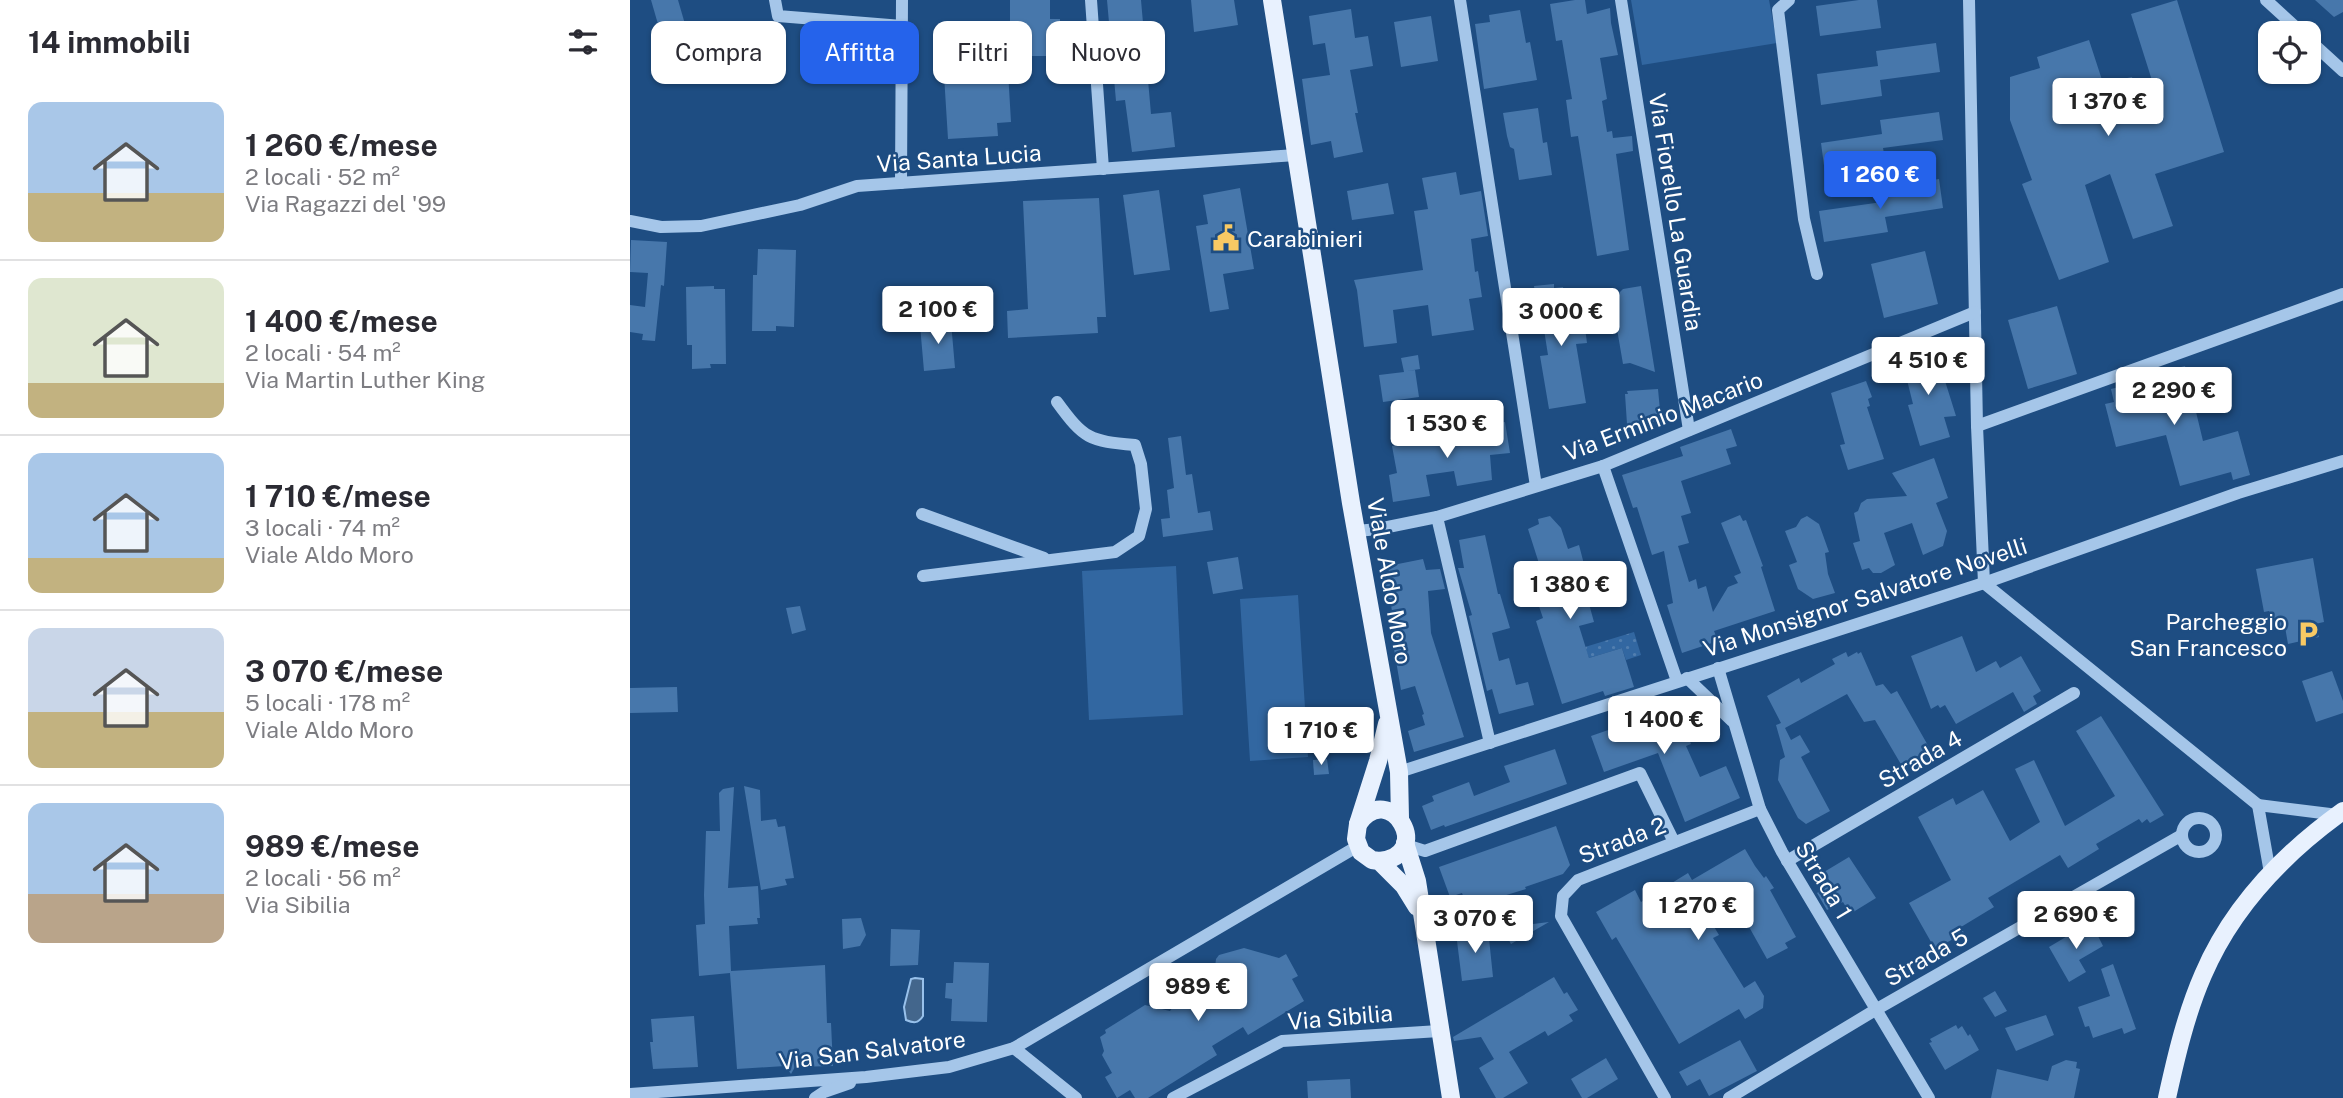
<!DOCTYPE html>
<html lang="it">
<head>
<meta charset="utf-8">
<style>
	body { margin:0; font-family:"Public Sans",sans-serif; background:#f2f2f3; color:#2b2b33; height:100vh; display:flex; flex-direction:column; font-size:26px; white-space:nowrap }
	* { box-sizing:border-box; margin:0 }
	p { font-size:23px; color:#7c7c81 }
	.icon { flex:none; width:38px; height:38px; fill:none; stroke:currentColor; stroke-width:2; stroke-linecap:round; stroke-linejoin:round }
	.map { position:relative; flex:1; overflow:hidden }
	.side { display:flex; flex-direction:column; background:#fff; width:630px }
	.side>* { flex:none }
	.top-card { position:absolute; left:21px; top:21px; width:665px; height:63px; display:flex; gap:14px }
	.buttons { position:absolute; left:1628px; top:21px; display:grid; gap:14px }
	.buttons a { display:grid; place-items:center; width:63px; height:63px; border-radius:14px; background:#fff; box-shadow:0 2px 5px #0004; font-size:35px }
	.price { position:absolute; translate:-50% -60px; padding:0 16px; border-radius:7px; background:#fff; color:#222; font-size:23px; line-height:46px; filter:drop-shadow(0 2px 4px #0008) }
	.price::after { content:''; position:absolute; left:50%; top:42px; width:21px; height:16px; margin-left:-10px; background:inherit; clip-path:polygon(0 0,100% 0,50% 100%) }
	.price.on { background:#2563eb; color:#fff }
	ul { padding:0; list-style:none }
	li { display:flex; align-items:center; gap:21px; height:175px; padding:0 28px }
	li+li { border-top:2px solid #e1e1e2 }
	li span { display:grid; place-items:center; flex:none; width:196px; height:140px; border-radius:14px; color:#555 }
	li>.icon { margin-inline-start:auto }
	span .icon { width:84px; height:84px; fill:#fffc; stroke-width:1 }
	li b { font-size:30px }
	h2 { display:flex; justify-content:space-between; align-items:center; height:84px; padding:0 28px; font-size:30px }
	.chip { padding:0 24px; border-radius:14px; background:#fff; box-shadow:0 2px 5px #0004; font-size:24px; line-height:63px }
	.chip.on { background:#2563eb; color:#fff }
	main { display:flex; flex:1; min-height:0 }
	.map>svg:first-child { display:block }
	.green { fill:#3267a1 }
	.garden { fill:url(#garden-dots) }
	.water { fill:#43668c; stroke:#98c1eb; stroke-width:2 }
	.building { fill:#4777ab }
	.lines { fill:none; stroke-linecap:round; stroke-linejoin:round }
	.minor { stroke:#a5c6e9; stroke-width:12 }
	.major { stroke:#e8f1fe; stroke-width:18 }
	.labels { text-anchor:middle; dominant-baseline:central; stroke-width:5; stroke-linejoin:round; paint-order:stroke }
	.street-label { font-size:23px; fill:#fff; stroke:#1e4d82 }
	.poi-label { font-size:23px; fill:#fff; stroke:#1e4d82; text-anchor:start }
</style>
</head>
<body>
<main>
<section class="side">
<h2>14 immobili<svg class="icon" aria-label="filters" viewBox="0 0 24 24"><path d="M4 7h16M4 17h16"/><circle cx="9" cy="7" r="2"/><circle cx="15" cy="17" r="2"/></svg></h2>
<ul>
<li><span style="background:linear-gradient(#a9c7e8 65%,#c2b280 0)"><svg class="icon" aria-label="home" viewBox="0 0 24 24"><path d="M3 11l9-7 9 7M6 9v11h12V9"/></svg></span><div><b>1 260 €/mese</b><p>2 locali · 52 m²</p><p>Via Ragazzi del '99</p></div></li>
<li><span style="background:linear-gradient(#dfe7d0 75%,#c2b280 0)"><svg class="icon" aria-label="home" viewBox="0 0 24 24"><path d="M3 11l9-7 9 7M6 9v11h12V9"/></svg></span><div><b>1 400 €/mese</b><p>2 locali · 54 m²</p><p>Via Martin Luther King</p></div></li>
<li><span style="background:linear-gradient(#a9c7e8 75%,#c2b280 0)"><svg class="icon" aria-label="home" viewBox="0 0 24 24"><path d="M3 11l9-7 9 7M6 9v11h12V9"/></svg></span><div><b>1 710 €/mese</b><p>3 locali · 74 m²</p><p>Viale Aldo Moro</p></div></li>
<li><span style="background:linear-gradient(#c9d6e8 60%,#c2b280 0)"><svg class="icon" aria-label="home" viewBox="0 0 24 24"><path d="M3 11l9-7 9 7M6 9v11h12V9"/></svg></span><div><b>3 070 €/mese</b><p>5 locali · 178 m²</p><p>Viale Aldo Moro</p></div></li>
<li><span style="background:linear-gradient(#a9c7e8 65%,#b9a48a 0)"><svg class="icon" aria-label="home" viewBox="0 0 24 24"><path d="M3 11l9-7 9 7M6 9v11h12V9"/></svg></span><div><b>989 €/mese</b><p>2 locali · 56 m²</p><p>Via Sibilia</p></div></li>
</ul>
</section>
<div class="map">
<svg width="1713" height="1098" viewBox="0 0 1713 1098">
	<defs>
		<pattern id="garden-dots" width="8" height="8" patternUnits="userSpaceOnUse" patternTransform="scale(1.75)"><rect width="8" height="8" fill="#3267a1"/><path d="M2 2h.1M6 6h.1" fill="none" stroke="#517eaf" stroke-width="1.8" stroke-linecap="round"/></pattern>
	</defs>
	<rect width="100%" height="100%" fill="#1e4d82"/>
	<g class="green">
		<polygon points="1001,0 1139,0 1147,43 1012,65"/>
		<polygon points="546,566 553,715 459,720 452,571"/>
		<polygon points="668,595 678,757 620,761 610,599"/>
	</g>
	<polygon class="garden" points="1004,632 1011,655 996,660 992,648 959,658 955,647"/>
	<path class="water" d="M 285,978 L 293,979 L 293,1016 C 288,1024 283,1023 276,1020 L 274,1007 L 281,979 Z"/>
	<g class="building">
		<polygon points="21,0 48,0 57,31 32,38"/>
		<polygon points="380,0 420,0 420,19 430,19 430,56 375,56 375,40 380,40"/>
		<polygon points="477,0 511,0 521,114 541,112 545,147 502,152 495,100 486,101"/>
		<polygon points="561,0 604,0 608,25 564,32"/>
		<polygon points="945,0 955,0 957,14 980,8 981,23 988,55 970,58 977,99 972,101 977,132 982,131 983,138 1002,136 1003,151 986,154 999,250 967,256 948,136 941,137 936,100 942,99 932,40 926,41 920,4"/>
		<polygon points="1247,0 1251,28 1190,36 1186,6 1229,0"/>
		<polygon points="1547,0 1594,152 1525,174 1543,226 1503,239 1480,174 1455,185 1479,262 1429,280 1392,184 1402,180 1380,120 1380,77 1410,68 1407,57 1459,40 1473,83 1502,77 1504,85 1473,96 1482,120 1503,122 1531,109 1501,14"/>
		<polygon points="1685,0 1713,0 1713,12 1704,17"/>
		<polygon points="721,9 725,38 738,36 743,66 720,70 728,113 725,113 733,152 704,158 701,141 681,145 672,79 700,75 695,43 683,45 679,16"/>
		<polygon points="890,10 896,43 900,42 907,80 854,89 845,24 860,22 859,15"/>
		<polygon points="801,16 808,61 771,67 764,22"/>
		<polygon points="1306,43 1310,72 1250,80 1252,96 1191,105 1187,74 1248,66 1246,51"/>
		<polygon points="378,71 381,122 367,123 368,136 318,139 314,75"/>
		<polygon points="908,108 913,143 917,142 922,175 889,180 884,149 880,147 877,136 873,113"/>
		<polygon points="1309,112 1313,140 1253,148 1256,164 1195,173 1191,143 1252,134 1250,120"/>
		<polygon points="826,172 830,195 851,191 858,236 841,239 845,272 848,271 852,297 839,299 844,330 802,336 798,305 763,310 767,343 734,347 727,290 724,280 793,270 784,211 798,209 792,178"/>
		<polygon points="1309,179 1313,208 1255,217 1258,232 1194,242 1189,211 1252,202 1250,188"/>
		<polygon points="758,183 764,214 722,220 717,191"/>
		<polygon points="610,188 624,269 593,274 599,309 580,312 566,226 578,224 573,195"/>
		<polygon points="529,190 540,270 504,275 493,195"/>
		<polygon points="469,198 476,317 467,317 468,333 378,338 377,311 398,309 393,201"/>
		<polygon points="1,240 37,242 34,286 31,285 25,341 12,340 13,334 0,332 0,305 15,307 18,273 0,272"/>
		<polygon points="128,249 166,250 164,327 146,326 146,331 122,331 123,275 127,275"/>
		<polygon points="1295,251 1308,304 1254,318 1241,264"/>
		<polygon points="924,284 924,288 933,287 936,315 953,312 957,343 946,344 956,403 919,409 910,356 918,355 912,317 909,318 904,286"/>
		<polygon points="84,286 84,289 95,289 96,364 80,364 81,368 62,369 62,345 57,345 56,287"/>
		<polygon points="1011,286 1025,372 1000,363 993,364 981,294 989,293 993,289"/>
		<polygon points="1427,306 1447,374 1398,389 1378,320"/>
		<polygon points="321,322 325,368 294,371 290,325"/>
		<polygon points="1305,349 1326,416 1314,417 1320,437 1290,446 1278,405 1283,404 1272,360"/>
		<polygon points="788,355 790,369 777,371 785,370 789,397 753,402 749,375 774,372 771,358"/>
		<polygon points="1555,366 1573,441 1608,431 1620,475 1603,480 1601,472 1550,486 1536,435 1486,447 1475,404 1484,402 1481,389 1517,380 1516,376"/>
		<polygon points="1236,381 1242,397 1238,399 1240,406 1237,407 1254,459 1218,470 1210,445 1215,444 1201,393"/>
		<polygon points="1028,389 1031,421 997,424 995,394 998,394 997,391"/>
		<polygon points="875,422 880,453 860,455 862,480 827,486 824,471 796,475 800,496 763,502 759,475 767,473 762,446 831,433 835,431 834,428"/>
		<polygon points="1101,429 1107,446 1096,449 1101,464 1051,481 1061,513 1051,516 1059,543 1048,546 1059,582 1066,579 1068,589 1076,586 1083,612 1098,587 1108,583 1104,576 1111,573 1091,523 1110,515 1113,521 1116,520 1133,566 1131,567 1145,611 1084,631 1088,641 1052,653 1037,605 1043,603 1034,551 1022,555 1007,507 1003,508 992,475 1053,456 1050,447"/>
		<polygon points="551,436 556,475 562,474 568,513 580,511 583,530 533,537 531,519 540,518 537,490 544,488 538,438"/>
		<polygon points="1304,458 1318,498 1306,503 1317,531 1313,546 1293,555 1282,523 1254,533 1265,565 1251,573 1243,573 1239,568 1232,570 1223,543 1230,541 1224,513 1228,511 1231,503 1237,499 1277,496 1262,473"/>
		<polygon points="920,516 931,528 938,549 949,545 955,568 941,572 952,605 959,604 964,622 949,626 959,658 992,648 1004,687 975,696 973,691 932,704 906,621 913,618 900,580 913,576 898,529 909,524 908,519"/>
		<polygon points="1177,516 1189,524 1199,552 1195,553 1198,574 1205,593 1183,599 1168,589 1159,565 1167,562 1155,531 1166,527 1171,519"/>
		<polygon points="855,535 868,594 870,594 880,628 862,633 869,661 879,658 886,685 898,682 904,705 869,714 862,689 857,691 839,616 842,615 828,568 834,568 829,540"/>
		<polygon points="608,557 613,589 583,594 577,562"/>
		<polygon points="1683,558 1694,622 1685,624 1689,637 1658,644 1655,627 1644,630 1639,611 1634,612 1626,569"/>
		<polygon points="793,559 796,570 810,569 815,589 798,591 801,633 834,737 784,752 778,731 795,725 792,715 794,714 785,686 771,690 764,649 768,648 760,599 755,600 753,584 760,582 758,566"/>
		<polygon points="170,606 176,630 162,634 156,608"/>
		<polygon points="1332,636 1346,672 1366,661 1370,668 1391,656 1411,691 1403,696 1407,704 1394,712 1383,692 1326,724 1315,705 1310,708 1308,705 1301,709 1281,656"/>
		<polygon points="1216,652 1218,657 1227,652 1228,654 1231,652 1246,686 1253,684 1261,694 1267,691 1300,749 1272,766 1245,720 1234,722 1217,694 1155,728 1161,740 1170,735 1180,752 1171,757 1200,811 1176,824 1168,818 1148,780 1150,760 1155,757 1146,725 1151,723 1137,696 1169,678 1171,683 1205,664 1202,659"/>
		<polygon points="1702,671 1713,701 1713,713 1686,722 1672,681"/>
		<polygon points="47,687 48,712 0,713 0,688"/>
		<polygon points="1044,700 1061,744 1056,746 1070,777 1096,766 1110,798 1055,822 1028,753 974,772 961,736 984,728 979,713 1009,704 1017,703 1018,710"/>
		<polygon points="1471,716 1534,815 1520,823 1517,819 1512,823 1509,819 1466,844 1469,849 1438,868 1430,855 1358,898 1364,907 1331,927 1334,933 1305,949 1279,903 1321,880 1288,817 1323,798 1326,805 1353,790 1380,841 1410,822 1385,769 1404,760 1435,826 1485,796 1446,731"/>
		<polygon points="925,749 937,784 815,827 814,825 801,830 792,806 804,801 802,796 839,782 844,796 880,782 874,766"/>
		<polygon points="697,759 699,774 684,775 683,760"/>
		<polygon points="114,786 130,790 131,821 146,819 148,827 155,826 164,878 155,879 157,885 131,890"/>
		<polygon points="104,787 98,888 128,886 130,918 127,918 128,924 99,926 101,971 195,965 197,1023 201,1023 203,1066 165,1067 161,1074 155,1066 107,1069 100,973 69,976 66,925 75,924 74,895 76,831 90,831 89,793 93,789"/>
		<polygon points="926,826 940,865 933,874 895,887 896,889 857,901 854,897 855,901 837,907 832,893 820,897 809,867"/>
		<polygon points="1115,849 1125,866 1134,878 1136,876 1144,888 1140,890 1166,937 1155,943 1158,948 1137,959 1109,909 1083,925 1089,935 1083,938 1114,988 1125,981 1134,996 1133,1008 1115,1019 1109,1009 1049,1044 986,937 982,940 966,912 1005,890 1011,902 1058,873 1062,880"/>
		<polygon points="1219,857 1246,898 1220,914 1213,902 1197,910 1187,893 1201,883 1194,872"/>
		<polygon points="894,909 903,924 919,922 881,944 872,928 880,927 875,920"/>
		<polygon points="231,918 236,935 230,946 213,949 212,919"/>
		<polygon points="1461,922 1473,946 1449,960 1456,972 1439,982 1419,947"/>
		<polygon points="261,929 290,930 288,965 260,966"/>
		<polygon points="858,929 863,977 832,981 826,933"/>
		<polygon points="614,948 649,958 656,954 668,976 662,979 674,1001 618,1035 613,1027 582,1046 587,1055 518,1098 505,1098 500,1090 487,1098 475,1077 482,1073 472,1055 474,1051 470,1037 476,1033 475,1030 515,1005 540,1011 548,1000 559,993 583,984 586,959 589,955"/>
		<polygon points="324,962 359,963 357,1022 321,1021 322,999 315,998 316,983 323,983"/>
		<polygon points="1483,964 1506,1029 1494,1034 1492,1028 1463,1038 1459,1026 1455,1027 1448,1007 1480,996 1471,969"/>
		<polygon points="924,977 934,994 937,992 948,1010 939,1015 943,1021 918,1036 915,1031 879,1052 898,1083 873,1098 866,1098 849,1068 864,1059 851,1037 824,1041 823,1037"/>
		<polygon points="1365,991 1377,1011 1365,1017 1353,998"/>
		<polygon points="1416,1015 1424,1035 1386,1051 1375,1028"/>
		<polygon points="64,1016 68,1067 23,1069 20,1042 23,1042 21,1019"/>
		<polygon points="1326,1025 1328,1029 1332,1026 1338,1036 1340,1034 1349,1050 1315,1070 1299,1043 1302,1042 1300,1039"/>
		<polygon points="1110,1040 1127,1071 1079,1096 1070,1079 1057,1086 1049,1072"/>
		<polygon points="976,1058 988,1079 957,1098 952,1098 941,1079"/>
		<polygon points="1436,1060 1447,1062 1446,1068 1450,1069 1444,1098 1361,1098 1367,1069 1418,1081 1422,1066"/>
		<polygon points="720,1079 721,1098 678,1098 677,1081"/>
	</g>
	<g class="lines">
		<g class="minor">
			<polyline points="145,0 148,16 272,26"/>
			<polyline points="461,0 473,169"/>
			<polyline points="830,0 906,486"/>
			<polyline points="991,0 1059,430"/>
			<polyline points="1159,0 1148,10 1174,219 1187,274"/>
			<polyline points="1339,0 1347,426 1354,583 1628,805"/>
			<polyline points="1636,0 1672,33"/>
			<polyline points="1678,39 1713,71"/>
			<polyline points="271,183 272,0"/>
			<polyline points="0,221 31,227 71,226 170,205 227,186 666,155"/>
			<polyline points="1347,426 1713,294"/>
			<polyline points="973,466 1047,681"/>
			<polyline points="292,514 414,558"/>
			<polyline points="807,517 860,743"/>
			<polyline points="727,531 748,529 807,517 973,466 1345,312"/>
			<path d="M 293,576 L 485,552 L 509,536 L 516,509 L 511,464 L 505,445 C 459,441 454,439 427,402"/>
			<polyline points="1088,668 1130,809 1152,852 1299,1098"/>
			<polyline points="1057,678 1102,721"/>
			<polyline points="769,772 1354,583 1608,493 1713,461"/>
			<polyline points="1628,805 1708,815"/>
			<polyline points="1628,805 1640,873"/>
			<circle cx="1569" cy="835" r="17"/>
			<polyline points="776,845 795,851 1010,773 1044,842"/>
			<polyline points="1157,861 1444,693"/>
			<polyline points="384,1048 446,1098"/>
			<polyline points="0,1094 236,1077 319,1067 384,1048 728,846"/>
			<polyline points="185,1098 194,1092 220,1083"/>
			<polyline points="543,1098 652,1041 809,1031"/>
			<polyline points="1035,1098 931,916 933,896 948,880 1130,809"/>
			<polyline points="1099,1098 1247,1009 1552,835"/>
		</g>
		<g class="major">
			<polyline points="642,0 721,503 769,772 770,818"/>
			<polyline points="757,724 748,761 728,824 726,839 731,852 742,860 749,861 774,886 787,907"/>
			<path d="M 728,824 C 760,778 806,856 749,861"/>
			<polyline points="775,843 787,881 821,1098"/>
			<path d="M 1537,1098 C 1546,1057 1556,1014 1573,975 C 1602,907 1653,854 1713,811"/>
		</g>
	</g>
	<defs>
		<g id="civic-bare" transform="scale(2.1)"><path d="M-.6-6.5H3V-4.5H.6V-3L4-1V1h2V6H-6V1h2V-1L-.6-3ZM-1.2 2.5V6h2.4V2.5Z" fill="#f8c964" stroke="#1e4d82" stroke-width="2.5" paint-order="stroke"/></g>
		<g id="parking-bare" transform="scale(2.1)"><path d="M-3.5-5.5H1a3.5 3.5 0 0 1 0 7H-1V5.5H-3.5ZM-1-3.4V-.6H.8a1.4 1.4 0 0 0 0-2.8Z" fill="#f8c964" stroke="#1e4d82" stroke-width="2.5" paint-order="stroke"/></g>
	</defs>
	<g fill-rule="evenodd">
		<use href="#civic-bare" x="596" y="238"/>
		<use href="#parking-bare" x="1678" y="634"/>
	</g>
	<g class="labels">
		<g class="street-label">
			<text transform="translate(329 158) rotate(-4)">Via Santa Lucia</text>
			<text transform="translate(1046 212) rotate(81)">Via Fiorello La Guardia</text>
			<text transform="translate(1033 416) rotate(-21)">Via Erminio Macario</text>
			<text transform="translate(760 581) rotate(80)">Viale Aldo Moro</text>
			<text transform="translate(1235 597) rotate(-18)">Via Monsignor Salvatore Novelli</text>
			<text transform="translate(1290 759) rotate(-30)">Strada 4</text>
			<text transform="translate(992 840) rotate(-21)">Strada 2</text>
			<text transform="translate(1194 880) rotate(59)">Strada 1</text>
			<text transform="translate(1296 957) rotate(-30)">Strada 5</text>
			<text transform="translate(710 1017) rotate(-5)">Via Sibilia</text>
			<text transform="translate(242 1050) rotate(-7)">Via San Salvatore</text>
		</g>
		<g class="poi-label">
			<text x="617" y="238">Carabinieri</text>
			<text x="1657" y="621" text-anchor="end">Parcheggio<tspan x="1657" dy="26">San Francesco</tspan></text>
		</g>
	</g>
</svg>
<div class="buttons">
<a><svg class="icon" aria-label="locate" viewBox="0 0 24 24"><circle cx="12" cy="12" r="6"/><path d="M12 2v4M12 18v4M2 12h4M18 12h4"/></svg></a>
</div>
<b class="price" style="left:1478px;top:138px">1 370 €</b>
<b class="price on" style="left:1250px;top:211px">1 260 €</b>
<b class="price" style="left:308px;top:346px">2 100 €</b>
<b class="price" style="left:931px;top:348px">3 000 €</b>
<b class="price" style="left:1298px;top:397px">4 510 €</b>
<b class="price" style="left:1544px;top:427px">2 290 €</b>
<b class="price" style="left:817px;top:460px">1 530 €</b>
<b class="price" style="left:940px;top:621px">1 380 €</b>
<b class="price" style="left:1034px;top:756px">1 400 €</b>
<b class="price" style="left:691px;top:767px">1 710 €</b>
<b class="price" style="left:1068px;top:942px">1 270 €</b>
<b class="price" style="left:1446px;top:951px">2 690 €</b>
<b class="price" style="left:845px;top:955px">3 070 €</b>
<b class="price" style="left:568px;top:1023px">989 €</b>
<div class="top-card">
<a class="chip">Compra</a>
<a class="chip on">Affitta</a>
<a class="chip">Filtri</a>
<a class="chip">Nuovo</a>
</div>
</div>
</main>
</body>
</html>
